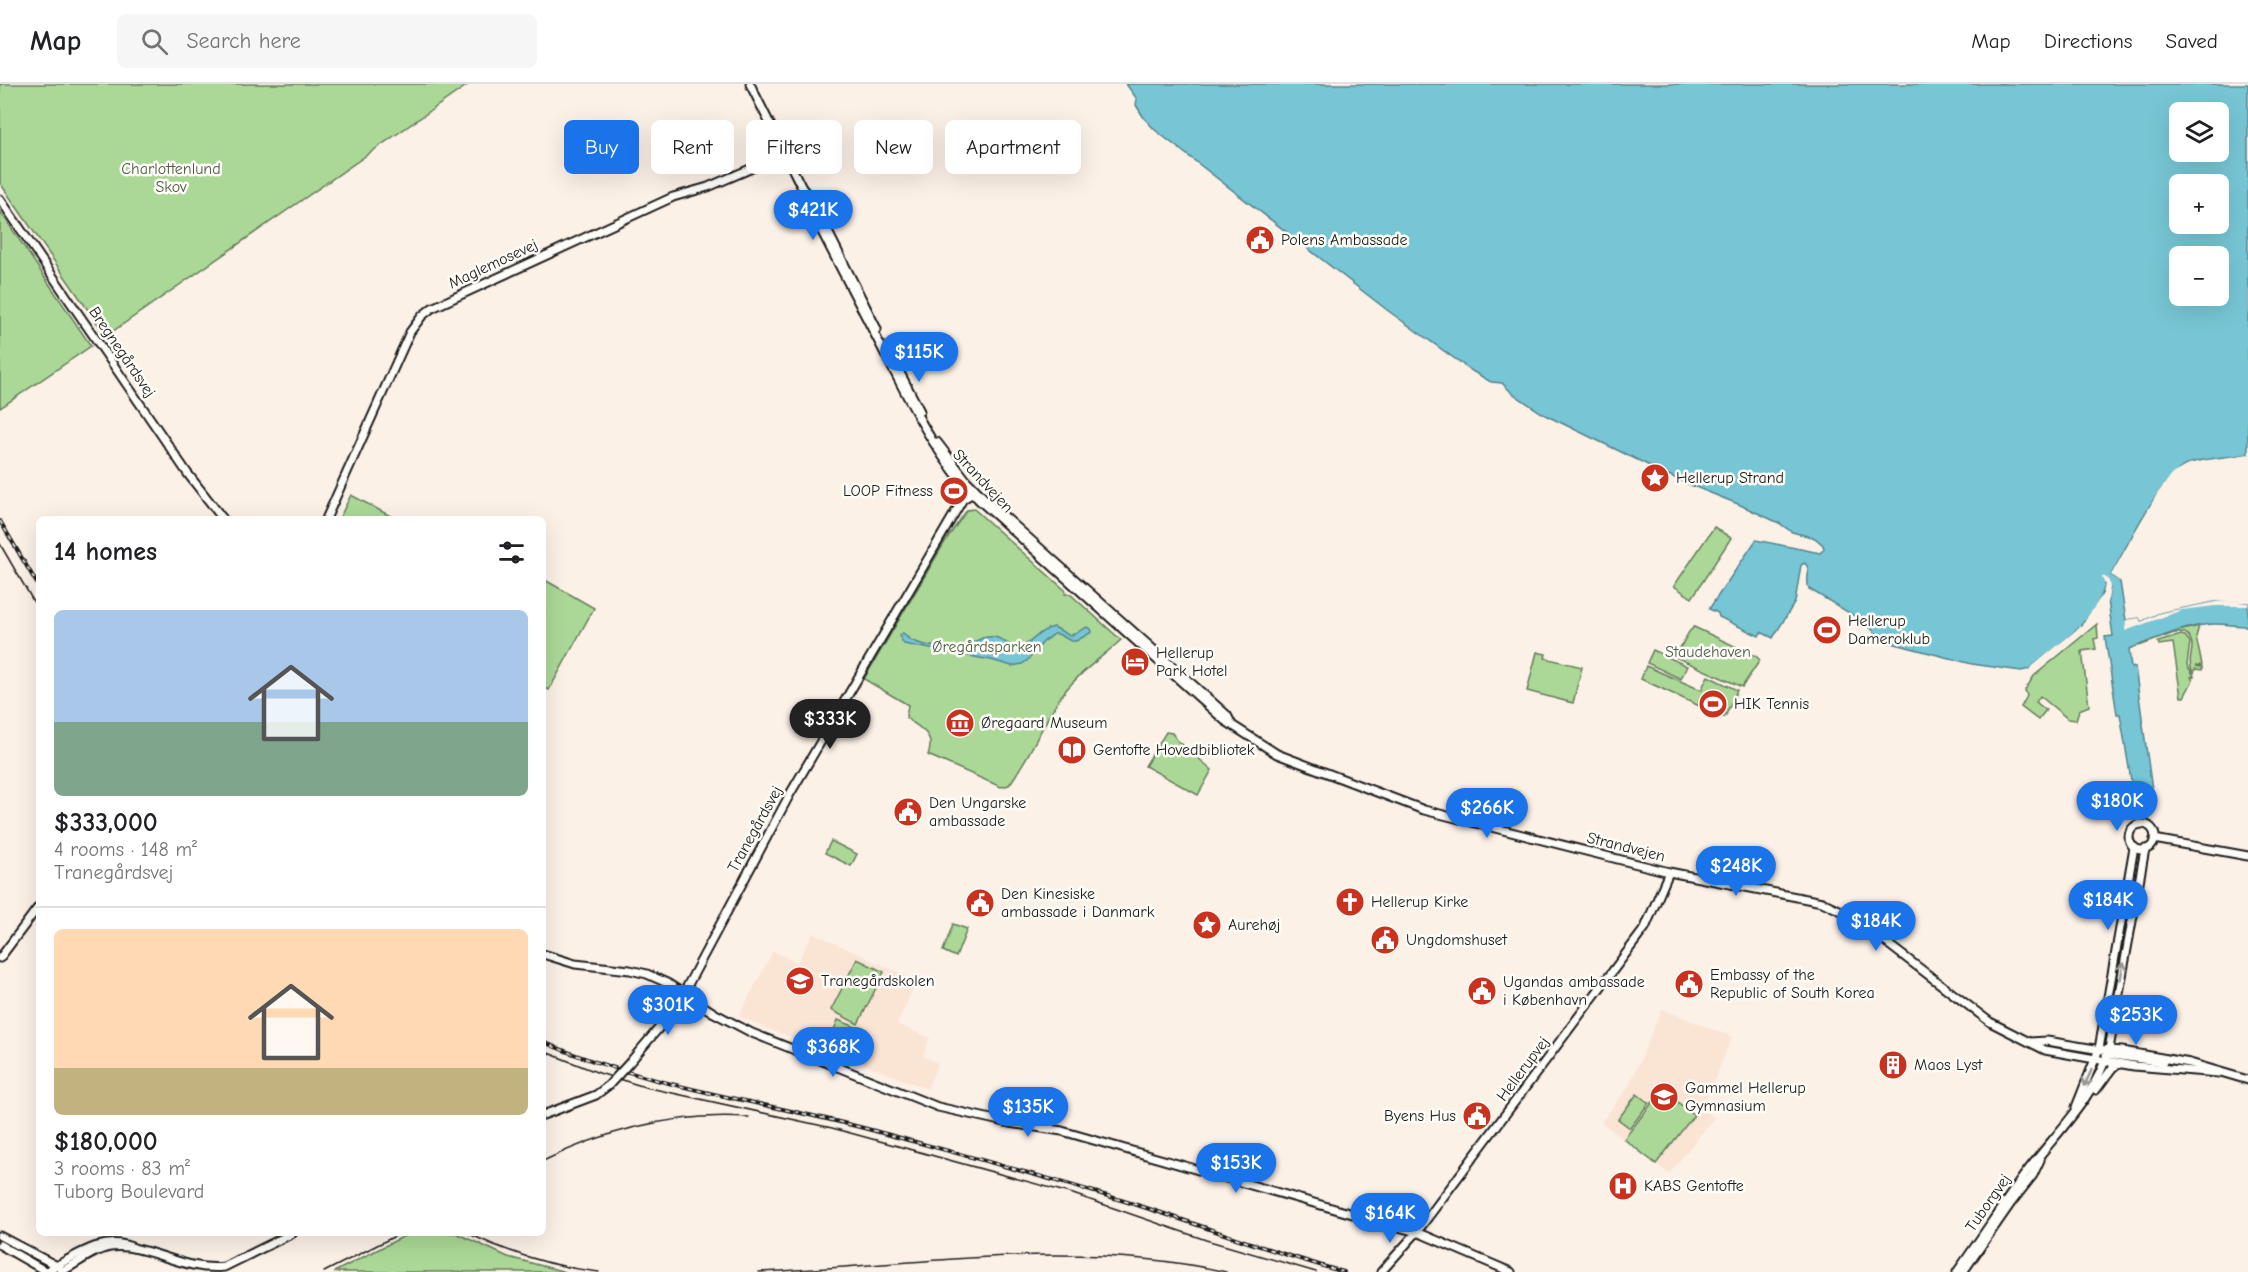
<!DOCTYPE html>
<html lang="en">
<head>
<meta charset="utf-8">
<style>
	body { margin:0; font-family:"Comic Neue",sans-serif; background:#f6f6f6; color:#202124; height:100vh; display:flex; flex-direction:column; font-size:22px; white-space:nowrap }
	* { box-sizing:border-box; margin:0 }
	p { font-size:20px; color:#757577 }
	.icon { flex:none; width:33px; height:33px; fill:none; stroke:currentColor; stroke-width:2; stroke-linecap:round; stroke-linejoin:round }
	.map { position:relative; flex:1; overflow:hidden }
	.panel { position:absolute; left:36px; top:432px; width:510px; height:720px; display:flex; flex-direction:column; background:#fff; border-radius:9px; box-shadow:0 6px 24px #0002 }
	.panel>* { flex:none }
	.banner { position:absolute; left:564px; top:36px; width:570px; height:54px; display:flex; gap:12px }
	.controls { position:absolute; left:2169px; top:18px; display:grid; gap:12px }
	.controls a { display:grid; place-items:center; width:60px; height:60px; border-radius:9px; background:#fff; box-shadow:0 6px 24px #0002; font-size:30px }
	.price { position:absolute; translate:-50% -51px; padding:0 14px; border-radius:21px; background:#1a73e8; color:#fff; font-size:20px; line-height:39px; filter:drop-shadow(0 2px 3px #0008) }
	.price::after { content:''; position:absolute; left:50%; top:36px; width:18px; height:14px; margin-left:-9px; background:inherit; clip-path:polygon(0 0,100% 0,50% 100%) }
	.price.selected { background:#222; color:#fff }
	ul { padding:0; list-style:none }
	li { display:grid; align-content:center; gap:12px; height:318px; padding:0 18px }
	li+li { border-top:2px solid #e0e0e0 }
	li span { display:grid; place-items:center; height:186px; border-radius:9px; color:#555 }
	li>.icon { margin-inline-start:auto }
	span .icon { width:108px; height:108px; fill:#fffc; stroke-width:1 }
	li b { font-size:26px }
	h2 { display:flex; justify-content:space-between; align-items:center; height:72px; padding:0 18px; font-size:26px }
	.tag { padding:0 21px; border-radius:9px; background:#fff; box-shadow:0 6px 24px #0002; font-size:21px; line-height:54px }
	.tag.selected { background:#1a73e8; color:#fff }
	header { display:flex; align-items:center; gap:36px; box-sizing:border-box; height:84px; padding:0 30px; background:#fff; border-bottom:2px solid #e0e0e0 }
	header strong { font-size:28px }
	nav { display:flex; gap:33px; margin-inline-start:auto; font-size:21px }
	.search { width:420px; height:54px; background:#f6f6f6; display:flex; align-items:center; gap:15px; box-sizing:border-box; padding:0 21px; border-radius:9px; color:#757577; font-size:22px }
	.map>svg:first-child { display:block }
	.built { fill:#fae4d4 }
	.green { fill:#abd897; stroke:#647a5a; stroke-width:1.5 }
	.water { fill:#77c6d5; stroke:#53828b; stroke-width:1.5; fill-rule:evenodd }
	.pier { fill:#fcf1e7 }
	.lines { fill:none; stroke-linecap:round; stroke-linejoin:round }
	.secondary-casing { stroke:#1c1c1c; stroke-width:11 }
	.secondary { stroke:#fdfcf7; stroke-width:7 }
	.tram { stroke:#1c1c1c; stroke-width:1.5 }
	.rail-casing { stroke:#1c1c1c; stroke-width:4 }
	.rail { stroke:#fdfcf7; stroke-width:1.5; stroke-dasharray:4.5; stroke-linecap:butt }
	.secondary-bridge-casing { stroke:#1c1c1c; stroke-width:11; stroke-linecap:butt }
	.secondary-bridge { stroke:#fdfcf7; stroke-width:7 }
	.oneway { stroke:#989794 }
	.labels { text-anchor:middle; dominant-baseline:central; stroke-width:5; stroke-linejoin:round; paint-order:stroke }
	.park-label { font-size:16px; fill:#4e5e47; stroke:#fdfcf7 }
	.poi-label { font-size:16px; fill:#1c1c1c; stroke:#fdfcf7; text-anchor:start }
	.street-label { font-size:16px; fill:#1c1c1c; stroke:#fdfcf7 }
</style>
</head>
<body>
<header>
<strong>Map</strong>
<div class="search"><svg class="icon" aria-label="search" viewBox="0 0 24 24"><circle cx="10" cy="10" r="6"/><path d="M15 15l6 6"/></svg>Search here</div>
<nav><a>Map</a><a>Directions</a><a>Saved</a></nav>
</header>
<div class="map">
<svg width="2248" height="1188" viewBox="0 0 2248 1188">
	<rect width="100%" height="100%" fill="#fcf1e7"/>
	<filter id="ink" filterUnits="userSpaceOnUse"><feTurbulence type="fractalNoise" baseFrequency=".0167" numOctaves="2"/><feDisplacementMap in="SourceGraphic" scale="12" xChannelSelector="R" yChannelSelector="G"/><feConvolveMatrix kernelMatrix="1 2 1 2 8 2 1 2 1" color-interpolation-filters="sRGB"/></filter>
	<g filter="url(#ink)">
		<g class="built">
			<polygon points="813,849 917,897 897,940 930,954 923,972 938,979 927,1005 810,959 764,944 739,932 773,867 797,879"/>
			<polygon points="1662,925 1732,953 1703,1024 1714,1034 1669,1090 1601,1038 1629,1002"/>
		</g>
		<g class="green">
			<polygon points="0,0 469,0 106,252 0,99"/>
			<polygon points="0,127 91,262 0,324"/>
			<polygon points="351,411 396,435 339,435"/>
			<path d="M 974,425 L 1066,507 L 1065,510 L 1070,510 L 1121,556 C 1100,575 1073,593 1058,617 C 1040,645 1029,674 1009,701 L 1001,703 L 928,671 C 936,650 921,645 906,634 L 908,621 L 864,595 L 946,456 L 967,426 Z"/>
			<polygon points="1714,443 1731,454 1692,514 1674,502"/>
			<polygon points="545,496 594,524 549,606 543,603"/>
			<polygon points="2097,540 2098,554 2094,555 2096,565 2082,567 2089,622 2079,626 2076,636 2068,635 2040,612 2036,618 2046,626 2038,636 2021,623 2027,612 2025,606 2034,592"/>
			<path d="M 2199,542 L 2196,553 L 2202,581 L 2196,582 L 2202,583 L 2202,586 L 2195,585 L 2194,589 C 2183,576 2201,561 2185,549 L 2174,549 L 2139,562 L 2170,549 Z"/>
			<polygon points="1694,543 1756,572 1760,576 1742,603 1675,573 1689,548"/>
			<polygon points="2181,551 2185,552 2190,558 2187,581 2194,592 2191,593 2193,596 2184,613 2181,613 2173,559 2159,561 2158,558"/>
			<polygon points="1653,566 1687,582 1681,595 1647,579"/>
			<polygon points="1537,568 1546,570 1545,574 1582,583 1573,619 1527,607"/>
			<polygon points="1646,582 1701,606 1708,592 1737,606 1725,633 1723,633 1641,595"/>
			<polygon points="1166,648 1172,649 1177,656 1212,686 1198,711 1145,682"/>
			<polygon points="831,757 857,770 851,782 825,769"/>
			<polygon points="953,840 967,845 956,873 943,867"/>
			<polygon points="857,875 884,888 858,940 831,926"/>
			<polygon points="838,936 861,945 856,960 832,951"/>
			<polygon points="1662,1006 1694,1031 1656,1080 1624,1055"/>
			<polygon points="1637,1010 1649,1019 1630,1044 1618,1035"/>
			<polygon points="410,1149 456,1149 508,1173 566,1188 334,1188"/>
		</g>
		<g class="water">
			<path d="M 1126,0 L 2248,0 L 2248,370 C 2232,373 2201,374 2188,380 C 2159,394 2127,462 2111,491 L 2120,498 L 2126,536 L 2139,534 L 2141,538 L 2160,529 L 2215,518 L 2248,519 L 2248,542 C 2237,542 2226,540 2215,540 C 2188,540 2153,556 2129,565 L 2131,584 L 2135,583 L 2152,706 L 2132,702 L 2120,630 L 2117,630 L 2105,553 L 2113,552 L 2108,516 L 2110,504 L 2105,500 C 2098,535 2055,564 2029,585 L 2021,587 L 1972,580 L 1884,557 L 1863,537 L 1809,505 C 1805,496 1812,487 1805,479 L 1801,481 L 1795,518 L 1773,554 L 1761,548 L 1759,552 L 1719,533 L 1718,529 L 1709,525 L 1756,456 L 1820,469 L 1824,465 L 1823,461 L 1815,454 L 1792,448 L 1779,439 L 1738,420 L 1683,398 L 1545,331 L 1512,309 L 1502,299 L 1491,298 L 1472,287 L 1387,226 L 1155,46 L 1144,34 L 1136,21 L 1137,15 ZM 2180,28 L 2218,28 L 2218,68 L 2180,68 ZM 2180,100 L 2218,100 L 2218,140 L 2180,140 ZM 2180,172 L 2218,172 L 2218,212 L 2180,212 Z"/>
			<path d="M 1054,543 L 1070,552 L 1087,543 L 1091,545 L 1092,548 L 1076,557 L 1071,557 L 1058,550 L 1054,550 L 1044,557 L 1028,576 L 1022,580 L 1012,582 L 991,576 L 904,560 L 899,552 L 903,549 C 906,552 909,556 913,557 C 927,563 949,565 964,562 C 975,559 982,551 994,553 C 1003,554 1010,565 1019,563 C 1031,562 1037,546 1054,543 Z"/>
		</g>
		<g class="pier">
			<polygon points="2248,370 2248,373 2190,382 2175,393 2160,412 2120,481 2115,491 2121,494 2119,497 2111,491 2157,410 2172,390 2189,380"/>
			<polygon points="2104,492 2109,497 2110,504 2108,516 2105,516 2105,512 2082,545 2032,587 2029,585 2081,542 2103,510 2105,500 2102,494"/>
			<polygon points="2228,517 2248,519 2248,522 2215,522 2182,526 2125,547 2126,536 2139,534 2141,538 2160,529 2215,518"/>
		</g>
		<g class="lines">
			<g class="secondary-casing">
				<g id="secondary">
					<polyline points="750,0 802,104 811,114 877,245"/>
					<path d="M 802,104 L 806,117 C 832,167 858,217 884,268 C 912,321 936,374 980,417 L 1224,636 L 1277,670 L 1424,726 L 1669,788 L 1822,818 L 1850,831 L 1990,938 L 2045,966 L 2134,982 L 2218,989"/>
					<polyline points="0,115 188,390 223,435"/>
					<polyline points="895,279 920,327"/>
					<polyline points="937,358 967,397 986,416 1227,631 1231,639"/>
					<polyline points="326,435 410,248 422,232 432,224 673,113 708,103 785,70"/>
					<circle cx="2142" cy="753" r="13"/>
					<polyline points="2154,755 2248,772"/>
					<polyline points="543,870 575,880 630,886 647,890 667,899 714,929 752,949 938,1023 1009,1039 1062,1047 1391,1141 1417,1148 1511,1188"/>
					<polyline points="0,874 39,822"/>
					<polyline points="2030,958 2047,957 2095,965 2122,967 2190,979 2248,996"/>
					<polyline points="2106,970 2163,978"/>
					<polyline points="630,978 658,945 683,910 790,710 963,415 975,408"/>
					<polyline points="2096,1006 2113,983 2120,980"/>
					<polyline points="2076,1023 2099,965 2134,763"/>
					<polyline points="543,1031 596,1011 609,1001"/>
					<polyline points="1005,1035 1031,1037 1050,1041"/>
					<polyline points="0,1152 59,1183"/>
					<polyline points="0,1161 47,1188"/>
					<path d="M 45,1188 C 73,1174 103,1149 134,1164"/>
					<path d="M 60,1188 C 76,1181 92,1166 110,1163 C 145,1158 183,1188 224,1183 L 293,1149"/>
					<polyline points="1381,1188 1417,1148 1645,844 1669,788"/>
					<path d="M 1957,1188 C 1980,1156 2002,1122 2025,1090 C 2055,1050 2095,1014 2109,965 L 2145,765"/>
					<polyline points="1963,1188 2011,1119 2033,1091 2040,1076"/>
				</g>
			</g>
			<use href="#secondary" class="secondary"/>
			<g class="tram">
				<polyline points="0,460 39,527"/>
				<polyline points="543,967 599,989 645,1003 832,1044 1073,1110 1206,1156 1316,1188"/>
				<path d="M 543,1077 C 608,1045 676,1028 749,1033"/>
				<path d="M 467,1149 C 509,1169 553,1183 599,1188"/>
				<polyline points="324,1188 401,1149"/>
				<path d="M 759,1188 C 915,1182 1072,1153 1226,1188"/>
			</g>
			<g class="rail-casing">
				<g id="rail">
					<polyline points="0,437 39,503"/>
					<path d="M 543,958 C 651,1004 763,1017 875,1047 C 963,1071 1051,1094 1137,1121 C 1207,1143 1274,1169 1344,1188"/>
				</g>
			</g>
			<use href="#rail" class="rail"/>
			<g class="secondary-bridge-casing">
				<polyline id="secondary-bridge" points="609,1001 630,978"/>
			</g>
			<use href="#secondary-bridge" class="secondary-bridge"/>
		</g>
		<defs><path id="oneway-shaft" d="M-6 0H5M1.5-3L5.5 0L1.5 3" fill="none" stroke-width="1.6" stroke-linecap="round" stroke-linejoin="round" transform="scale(1.5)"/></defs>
		<g class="oneway">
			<use href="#oneway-shaft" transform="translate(2122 887) rotate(-80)"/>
			<use href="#oneway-shaft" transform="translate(2088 994) rotate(114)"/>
		</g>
	</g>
	<defs>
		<g id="civic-disc" transform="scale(1.5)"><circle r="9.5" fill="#c8321e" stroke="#fdfcf7"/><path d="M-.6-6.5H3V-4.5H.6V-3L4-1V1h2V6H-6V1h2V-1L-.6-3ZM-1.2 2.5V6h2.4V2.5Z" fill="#fff"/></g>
		<g id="sight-disc" transform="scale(1.5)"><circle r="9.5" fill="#c8321e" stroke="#fdfcf7"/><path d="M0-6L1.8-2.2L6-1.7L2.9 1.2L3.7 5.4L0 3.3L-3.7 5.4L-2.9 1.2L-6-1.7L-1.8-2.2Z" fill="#fff"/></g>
		<g id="stadium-disc" transform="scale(1.5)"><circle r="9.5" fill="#c8321e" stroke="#fdfcf7"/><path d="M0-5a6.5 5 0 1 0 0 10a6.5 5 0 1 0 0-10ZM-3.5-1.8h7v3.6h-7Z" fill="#fff"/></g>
		<g id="hotel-disc" transform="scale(1.5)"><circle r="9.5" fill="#c8321e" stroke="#fdfcf7"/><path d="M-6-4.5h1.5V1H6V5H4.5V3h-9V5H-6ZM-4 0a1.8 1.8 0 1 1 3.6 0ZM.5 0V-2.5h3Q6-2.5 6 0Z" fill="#fff"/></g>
		<g id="museum-disc" transform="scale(1.5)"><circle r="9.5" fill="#c8321e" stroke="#fdfcf7"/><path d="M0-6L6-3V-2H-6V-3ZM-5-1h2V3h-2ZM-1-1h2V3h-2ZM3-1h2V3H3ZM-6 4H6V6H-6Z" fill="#fff"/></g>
		<g id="library-disc" transform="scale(1.5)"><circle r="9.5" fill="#c8321e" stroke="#fdfcf7"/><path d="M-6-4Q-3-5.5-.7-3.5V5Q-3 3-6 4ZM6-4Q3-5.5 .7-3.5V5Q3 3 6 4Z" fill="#fff"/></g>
		<g id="church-disc" transform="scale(1.5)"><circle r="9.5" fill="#c8321e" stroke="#fdfcf7"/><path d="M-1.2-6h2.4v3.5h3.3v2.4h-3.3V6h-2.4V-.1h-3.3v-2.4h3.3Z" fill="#fff"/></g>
		<g id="school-disc" transform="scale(1.5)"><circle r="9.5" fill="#c8321e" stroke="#fdfcf7"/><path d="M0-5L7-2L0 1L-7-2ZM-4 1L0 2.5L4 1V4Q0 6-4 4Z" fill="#fff"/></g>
		<g id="building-disc" transform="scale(1.5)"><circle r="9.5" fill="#c8321e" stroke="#fdfcf7"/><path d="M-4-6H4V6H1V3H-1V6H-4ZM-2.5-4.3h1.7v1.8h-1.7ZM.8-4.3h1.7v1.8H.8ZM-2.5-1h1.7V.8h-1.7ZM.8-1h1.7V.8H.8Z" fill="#fff"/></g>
		<g id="hospital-disc" transform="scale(1.5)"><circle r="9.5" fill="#c8321e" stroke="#fdfcf7"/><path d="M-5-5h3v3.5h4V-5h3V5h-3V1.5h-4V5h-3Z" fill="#fff"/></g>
	</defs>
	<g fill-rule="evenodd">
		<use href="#civic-disc" x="1260" y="156"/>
		<use href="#sight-disc" x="1655" y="394"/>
		<use href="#stadium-disc" x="954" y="407"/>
		<use href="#stadium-disc" x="1827" y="546"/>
		<use href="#hotel-disc" x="1135" y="578"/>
		<use href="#stadium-disc" x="1713" y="620"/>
		<use href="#museum-disc" x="960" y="639"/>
		<use href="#library-disc" x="1072" y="666"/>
		<use href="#civic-disc" x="908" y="728"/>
		<use href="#church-disc" x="1350" y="818"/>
		<use href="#civic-disc" x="980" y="819"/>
		<use href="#sight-disc" x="1207" y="841"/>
		<use href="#civic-disc" x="1385" y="856"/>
		<use href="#school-disc" x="800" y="897"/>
		<use href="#civic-disc" x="1689" y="900"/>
		<use href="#civic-disc" x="1482" y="907"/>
		<use href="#building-disc" x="1893" y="981"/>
		<use href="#school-disc" x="1664" y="1013"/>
		<use href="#civic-disc" x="1477" y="1032"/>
		<use href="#hospital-disc" x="1623" y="1102"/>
	</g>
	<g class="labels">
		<g class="park-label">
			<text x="171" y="85">Charlottenlund<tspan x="171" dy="18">Skov</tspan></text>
			<text x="987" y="563">Øregårdsparken</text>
			<text x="1708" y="568">Staudehaven</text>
		</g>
		<g class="poi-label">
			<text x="1281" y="156">Polens Ambassade</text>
			<text x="1676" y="394">Hellerup Strand</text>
			<text x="933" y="407" text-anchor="end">LOOP Fitness</text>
			<text x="1848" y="537">Hellerup<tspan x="1848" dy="18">Dameroklub</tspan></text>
			<text x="1156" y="569">Hellerup<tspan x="1156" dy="18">Park Hotel</tspan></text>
			<text x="1734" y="620">HIK Tennis</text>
			<text x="981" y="639">Øregaard Museum</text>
			<text x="1093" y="666">Gentofte Hovedbibliotek</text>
			<text x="929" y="719">Den Ungarske<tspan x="929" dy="18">ambassade</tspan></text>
			<text x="1001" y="810">Den Kinesiske<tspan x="1001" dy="18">ambassade i Danmark</tspan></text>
			<text x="1371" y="818">Hellerup Kirke</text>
			<text x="1228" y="841">Aurehøj</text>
			<text x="1406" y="856">Ungdomshuset</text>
			<text x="1710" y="891">Embassy of the<tspan x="1710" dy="18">Republic of South Korea</tspan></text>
			<text x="821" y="897">Tranegårdskolen</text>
			<text x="1503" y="898">Ugandas ambassade<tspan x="1503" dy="18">i København</tspan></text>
			<text x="1914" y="981">Maos Lyst</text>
			<text x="1685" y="1004">Gammel Hellerup<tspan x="1685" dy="18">Gymnasium</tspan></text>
			<text x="1456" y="1032" text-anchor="end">Byens Hus</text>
			<text x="1644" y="1102">KABS Gentofte</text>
		</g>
		<g class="street-label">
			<text transform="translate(493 180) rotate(-25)">Maglemosevej</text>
			<text transform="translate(122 268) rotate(56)">Bregnegårdsvej</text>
			<text transform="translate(983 397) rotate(47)">Strandvejen</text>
			<text transform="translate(755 745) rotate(-61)">Tranegårdsvej</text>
			<text transform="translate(1626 763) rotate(14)">Strandvejen</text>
			<text transform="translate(1523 985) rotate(-53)">Hellerupvej</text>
			<text transform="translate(1988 1119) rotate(-55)">Tuborgvej</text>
		</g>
	</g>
</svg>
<div class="controls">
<a><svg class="icon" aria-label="layers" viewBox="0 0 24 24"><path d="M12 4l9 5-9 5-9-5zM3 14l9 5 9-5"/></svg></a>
<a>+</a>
<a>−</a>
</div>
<b class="price" style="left:813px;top:157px">$421K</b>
<b class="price" style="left:919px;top:299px">$115K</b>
<b class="price selected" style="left:830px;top:666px">$333K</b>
<b class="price" style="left:2117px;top:748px">$180K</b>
<b class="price" style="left:1487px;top:755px">$266K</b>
<b class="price" style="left:1736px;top:813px">$248K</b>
<b class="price" style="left:2108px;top:847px">$184K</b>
<b class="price" style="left:1876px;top:868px">$184K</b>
<b class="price" style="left:668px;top:952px">$301K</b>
<b class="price" style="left:2136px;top:962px">$253K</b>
<b class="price" style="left:833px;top:994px">$368K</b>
<b class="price" style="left:1028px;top:1054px">$135K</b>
<b class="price" style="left:1236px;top:1110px">$153K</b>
<b class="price" style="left:1390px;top:1160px">$164K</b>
<div class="banner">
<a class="tag selected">Buy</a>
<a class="tag">Rent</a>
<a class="tag">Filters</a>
<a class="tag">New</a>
<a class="tag">Apartment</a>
</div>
<section class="panel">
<h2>14 homes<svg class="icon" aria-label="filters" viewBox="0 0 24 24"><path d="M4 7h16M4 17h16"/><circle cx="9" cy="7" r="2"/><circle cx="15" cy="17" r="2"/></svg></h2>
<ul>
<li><span style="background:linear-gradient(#a9c7e8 60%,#7fa58c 0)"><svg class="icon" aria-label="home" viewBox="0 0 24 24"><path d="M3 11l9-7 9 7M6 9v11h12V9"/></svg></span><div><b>$333,000</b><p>4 rooms · 148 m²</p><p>Tranegårdsvej</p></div></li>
<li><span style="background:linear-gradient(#ffd9b3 75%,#c2b280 0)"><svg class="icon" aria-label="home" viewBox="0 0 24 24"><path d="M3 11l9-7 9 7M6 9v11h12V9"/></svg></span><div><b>$180,000</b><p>3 rooms · 83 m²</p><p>Tuborg Boulevard</p></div></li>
</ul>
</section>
</div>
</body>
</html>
